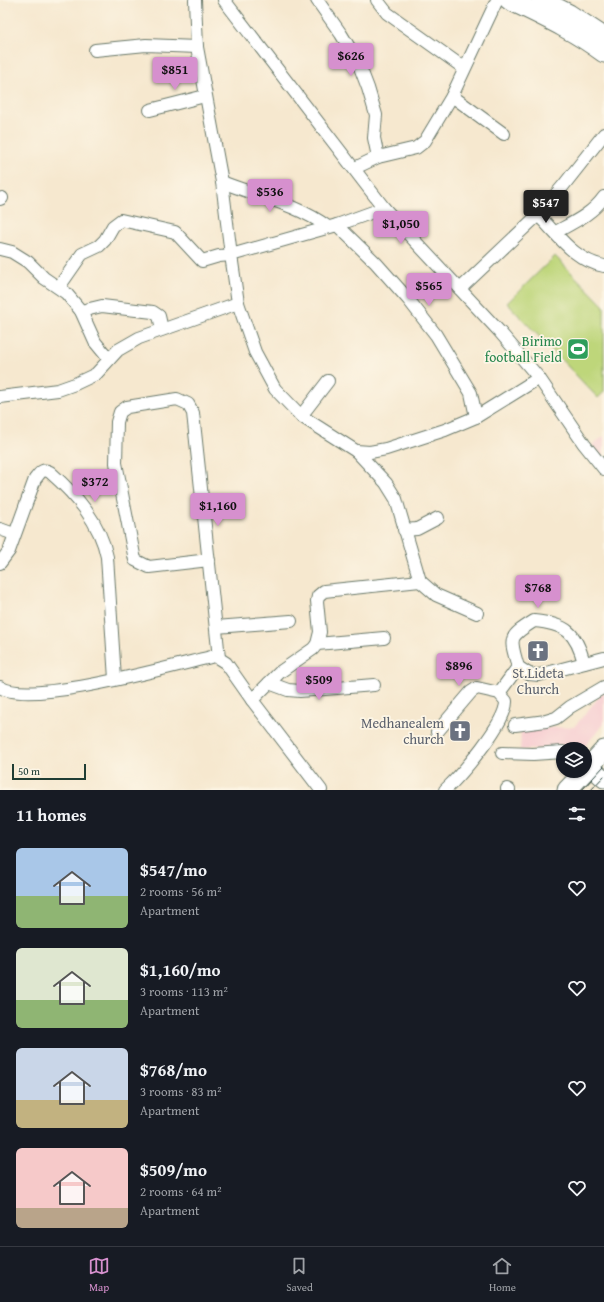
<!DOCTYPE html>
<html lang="en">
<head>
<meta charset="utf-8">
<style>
	body { margin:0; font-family:"Gentium Book Plus",serif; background:#242831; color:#f1f3f6; height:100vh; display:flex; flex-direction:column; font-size:15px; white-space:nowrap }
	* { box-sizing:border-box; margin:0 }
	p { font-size:13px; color:#9ea1a6 }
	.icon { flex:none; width:22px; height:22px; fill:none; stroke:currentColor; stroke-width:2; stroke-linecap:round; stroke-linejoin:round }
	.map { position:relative; height:790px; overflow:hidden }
	.details { display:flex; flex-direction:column; background:#171b24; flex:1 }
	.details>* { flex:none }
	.fabs { position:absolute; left:556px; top:742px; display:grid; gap:8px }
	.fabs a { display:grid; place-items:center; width:36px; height:36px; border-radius:50%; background:#171b24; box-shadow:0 1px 3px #0004; font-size:20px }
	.scale { position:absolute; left:12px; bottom:10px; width:74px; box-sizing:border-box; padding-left:4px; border:2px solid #1f3d34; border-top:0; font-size:11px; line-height:14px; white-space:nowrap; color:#1f3d34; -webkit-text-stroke:3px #fcf5e5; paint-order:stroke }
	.price { position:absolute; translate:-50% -34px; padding:0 9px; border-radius:4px; background:#d690ce; color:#111; font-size:13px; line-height:26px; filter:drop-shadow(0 1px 2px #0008) }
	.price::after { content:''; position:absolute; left:50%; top:24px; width:12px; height:9px; margin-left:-6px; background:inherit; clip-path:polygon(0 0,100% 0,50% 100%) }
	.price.current { background:#222; color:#fff }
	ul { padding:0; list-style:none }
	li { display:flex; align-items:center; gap:12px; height:100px; padding:0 16px }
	li span { display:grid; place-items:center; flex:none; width:112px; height:80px; border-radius:6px; color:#555 }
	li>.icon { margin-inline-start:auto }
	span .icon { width:48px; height:48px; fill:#fffc; stroke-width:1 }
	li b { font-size:17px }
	h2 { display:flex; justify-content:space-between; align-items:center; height:48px; padding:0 16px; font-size:17px }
	.dock { display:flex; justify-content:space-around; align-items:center; height:56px; border-top:1px solid #363941; background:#171b24; font-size:11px; color:#9ea1a6 }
	.dock a { display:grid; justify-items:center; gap:2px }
	.dock .current { color:#d690ce }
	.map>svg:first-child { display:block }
	.built { fill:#f7cfd2 }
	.green { fill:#bed67a; stroke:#6e8a57 }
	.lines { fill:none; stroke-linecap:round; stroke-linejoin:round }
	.minor-casing { stroke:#6a796a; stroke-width:14 }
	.secondary-casing { stroke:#6a796a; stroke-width:19 }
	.primary-casing { stroke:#6a796a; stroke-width:21 }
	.minor { stroke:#fff; stroke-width:12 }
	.secondary { stroke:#fff; stroke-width:17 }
	.primary { stroke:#fff; stroke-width:19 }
	.tram { stroke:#1f3d34; stroke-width:1 }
	.labels { text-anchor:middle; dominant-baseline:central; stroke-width:3.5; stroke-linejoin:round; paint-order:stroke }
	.leisure-label { font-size:14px; fill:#27864d; stroke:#fcf5e5; text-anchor:end }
	.worship-label { font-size:14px; fill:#5b616d; stroke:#fcf5e5 }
</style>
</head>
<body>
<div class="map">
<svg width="604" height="790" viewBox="0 0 604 790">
	<rect width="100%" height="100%" fill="#fcf5e5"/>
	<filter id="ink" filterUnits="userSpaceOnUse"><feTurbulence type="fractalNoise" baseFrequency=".025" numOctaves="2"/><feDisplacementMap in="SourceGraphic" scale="8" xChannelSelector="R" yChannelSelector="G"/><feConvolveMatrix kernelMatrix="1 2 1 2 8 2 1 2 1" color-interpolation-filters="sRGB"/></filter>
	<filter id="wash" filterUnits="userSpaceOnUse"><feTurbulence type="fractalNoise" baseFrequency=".012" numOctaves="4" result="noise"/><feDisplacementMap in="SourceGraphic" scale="16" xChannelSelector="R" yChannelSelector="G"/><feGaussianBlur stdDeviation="0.9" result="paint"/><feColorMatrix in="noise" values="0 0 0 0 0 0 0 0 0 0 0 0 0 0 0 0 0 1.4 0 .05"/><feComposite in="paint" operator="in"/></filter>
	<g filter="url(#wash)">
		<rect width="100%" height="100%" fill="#f6e8cf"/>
		<g class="built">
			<polygon points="604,436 604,459 592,445"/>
			<polygon points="604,691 604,724 584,747 520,750 521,729 574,727"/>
		</g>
		<polygon class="green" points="555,256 604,306 604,392 598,398 507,303"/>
	</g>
	<g filter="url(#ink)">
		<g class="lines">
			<g class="minor-casing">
				<g id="minor">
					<polyline points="224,0 384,208 499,331 539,378 584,444 604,469"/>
					<polyline points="317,0 341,34 358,62 368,88 376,115 374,138 378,157"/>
					<polyline points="377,0 387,13 464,68"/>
					<polyline points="95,50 146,45 197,47"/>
					<polyline points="452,96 504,134"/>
					<polyline points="150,110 205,96"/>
					<polyline points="355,168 378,157 416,148 425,141 452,96 497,0"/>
					<path d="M 222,182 C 257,196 297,204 328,227"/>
					<polyline points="0,199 2,198"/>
					<path d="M 538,215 C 559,236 574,260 604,266"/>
					<polyline points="337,225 376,263 408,299 436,335 471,393 476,417"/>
					<path d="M 556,232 C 574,222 592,214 604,197"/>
					<polyline points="0,249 12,252 28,262 44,278 66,293 81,311 95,342 109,359"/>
					<polyline points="59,287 82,254 99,246 105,240 113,226 121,220 175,232 202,261 219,256 231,255 222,182 197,47 195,0"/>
					<polyline points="460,289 538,215 563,186 604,134"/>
					<polyline points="238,303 255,352 275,389 301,416 356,451 370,452 386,449 445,430 476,417 539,378"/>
					<polyline points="81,311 102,306 153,312 159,316 162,329"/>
					<polyline points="0,397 58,390 75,384 96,374 118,350 139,338 238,303 231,255 337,225 384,208"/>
					<polyline points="301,416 328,381"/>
					<polyline points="356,451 386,483 396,499 420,581 436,595 477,613"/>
					<polyline points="0,529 14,534"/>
					<polyline points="404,530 417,529 438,518"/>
					<polyline points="209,560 149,567 135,560 116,463 117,422 120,412 127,407 177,399 188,404 193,413 219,658"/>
					<path d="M 0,563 L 9,551 L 35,479 C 40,473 42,468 50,472 C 76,495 100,522 107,557 L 115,679"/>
					<polyline points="216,627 291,621"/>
					<polyline points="317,644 384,638"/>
					<path d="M 518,667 C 510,638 507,638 534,621 C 566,624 576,632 584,663"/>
					<polyline points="269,683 288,690 300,691 374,685"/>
					<path d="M 0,687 C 30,707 175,665 215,656 L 226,663 L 252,700 L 321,790"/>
					<polyline points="499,693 518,667 529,674 539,675 604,658"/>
					<polyline points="252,700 280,672 313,649 317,644 320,632 317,601 318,596 324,591 420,581"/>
					<polyline points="515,725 546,721 556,718 570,707 604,687"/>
					<path d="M 437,732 L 471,692 L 477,688 L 499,693 L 506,701 C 507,722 461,775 445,790"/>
					<polyline points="502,753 533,754 563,752"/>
					<polyline points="507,789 509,790"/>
				</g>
			</g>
			<g class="secondary-casing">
				<polyline id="secondary" points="590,766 604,779"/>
			</g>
			<g class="primary-casing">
				<g id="primary">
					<path d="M 509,0 C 542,16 575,31 604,53"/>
					<polyline points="541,0 569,14 604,37"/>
					<polyline points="585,771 604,750"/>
					<polyline points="567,790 585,771"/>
				</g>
			</g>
			<use href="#minor" class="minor"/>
			<use href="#secondary" class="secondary"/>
			<use href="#primary" class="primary"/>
			<g class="tram">
				<polyline points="582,790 604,766"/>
				<polyline points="591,790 604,776"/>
			</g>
		</g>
	</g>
	<defs>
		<g id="stadium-square" transform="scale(1.15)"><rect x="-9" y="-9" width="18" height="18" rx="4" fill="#2e9e5b" stroke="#fcf5e5"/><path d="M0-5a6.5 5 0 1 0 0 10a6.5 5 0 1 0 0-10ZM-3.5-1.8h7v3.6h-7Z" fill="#fff"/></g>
		<g id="church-square" transform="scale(1.15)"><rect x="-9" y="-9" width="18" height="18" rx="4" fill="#6b7280" stroke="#fcf5e5"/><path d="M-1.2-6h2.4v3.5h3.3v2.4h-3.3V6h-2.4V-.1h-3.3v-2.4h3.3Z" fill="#fff"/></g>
	</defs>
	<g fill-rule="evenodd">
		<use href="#stadium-square" x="578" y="349"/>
		<use href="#church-square" x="538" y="651"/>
		<use href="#church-square" x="460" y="731"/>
	</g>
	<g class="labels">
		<g class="leisure-label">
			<text x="562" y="341">Birimo<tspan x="562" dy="16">football Field</tspan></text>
		</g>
		<g class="worship-label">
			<text x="538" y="673">St.Lideta<tspan x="538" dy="16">Church</tspan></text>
			<text x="444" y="723" text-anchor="end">Medhanealem<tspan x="444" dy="16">church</tspan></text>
		</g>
	</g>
</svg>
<div class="fabs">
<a><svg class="icon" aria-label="layers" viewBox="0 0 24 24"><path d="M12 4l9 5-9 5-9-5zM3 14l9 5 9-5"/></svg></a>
</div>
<div class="scale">50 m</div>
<b class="price" style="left:351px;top:77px">$626</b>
<b class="price" style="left:175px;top:91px">$851</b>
<b class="price" style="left:270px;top:213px">$536</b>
<b class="price current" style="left:546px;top:224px">$547</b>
<b class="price" style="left:401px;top:245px">$1,050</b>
<b class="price" style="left:429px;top:307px">$565</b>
<b class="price" style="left:95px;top:503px">$372</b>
<b class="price" style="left:218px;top:527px">$1,160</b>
<b class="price" style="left:538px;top:609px">$768</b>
<b class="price" style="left:459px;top:687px">$896</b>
<b class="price" style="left:319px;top:701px">$509</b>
</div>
<section class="details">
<h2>11 homes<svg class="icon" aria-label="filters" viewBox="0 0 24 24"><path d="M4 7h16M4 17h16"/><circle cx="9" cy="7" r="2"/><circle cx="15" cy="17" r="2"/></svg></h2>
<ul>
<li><span style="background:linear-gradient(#a9c7e8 60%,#8fb573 0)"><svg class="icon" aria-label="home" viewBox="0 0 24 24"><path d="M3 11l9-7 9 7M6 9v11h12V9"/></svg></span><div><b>$547/mo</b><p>2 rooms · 56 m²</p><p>Apartment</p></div><svg class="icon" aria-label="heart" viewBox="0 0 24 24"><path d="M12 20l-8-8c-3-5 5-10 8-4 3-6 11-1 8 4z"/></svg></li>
<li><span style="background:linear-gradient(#dfe7d0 65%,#8fb573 0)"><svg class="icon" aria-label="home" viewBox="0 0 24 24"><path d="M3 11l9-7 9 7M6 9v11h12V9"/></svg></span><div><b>$1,160/mo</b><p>3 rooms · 113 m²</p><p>Apartment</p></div><svg class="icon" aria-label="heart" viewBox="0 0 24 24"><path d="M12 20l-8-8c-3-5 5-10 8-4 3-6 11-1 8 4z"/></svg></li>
<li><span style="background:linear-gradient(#c9d6e8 65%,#c2b280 0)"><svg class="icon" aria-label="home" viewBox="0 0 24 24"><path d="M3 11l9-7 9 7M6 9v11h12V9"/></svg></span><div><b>$768/mo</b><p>3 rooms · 83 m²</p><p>Apartment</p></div><svg class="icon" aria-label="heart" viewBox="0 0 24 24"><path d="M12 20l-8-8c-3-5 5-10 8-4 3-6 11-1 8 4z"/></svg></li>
<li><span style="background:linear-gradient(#f6c9c9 75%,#b9a48a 0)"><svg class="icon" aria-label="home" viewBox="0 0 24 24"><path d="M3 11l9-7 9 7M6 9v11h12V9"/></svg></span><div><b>$509/mo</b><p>2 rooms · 64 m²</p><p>Apartment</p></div><svg class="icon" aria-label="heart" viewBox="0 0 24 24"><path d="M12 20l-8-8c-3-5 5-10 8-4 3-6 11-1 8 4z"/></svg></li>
</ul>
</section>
<nav class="dock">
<a class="current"><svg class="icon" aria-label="map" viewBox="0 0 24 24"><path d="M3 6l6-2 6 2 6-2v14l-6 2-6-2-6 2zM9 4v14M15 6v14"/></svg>Map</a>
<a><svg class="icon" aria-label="saved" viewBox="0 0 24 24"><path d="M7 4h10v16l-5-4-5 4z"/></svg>Saved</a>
<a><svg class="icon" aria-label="home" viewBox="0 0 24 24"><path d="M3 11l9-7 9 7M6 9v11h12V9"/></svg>Home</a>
</nav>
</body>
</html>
